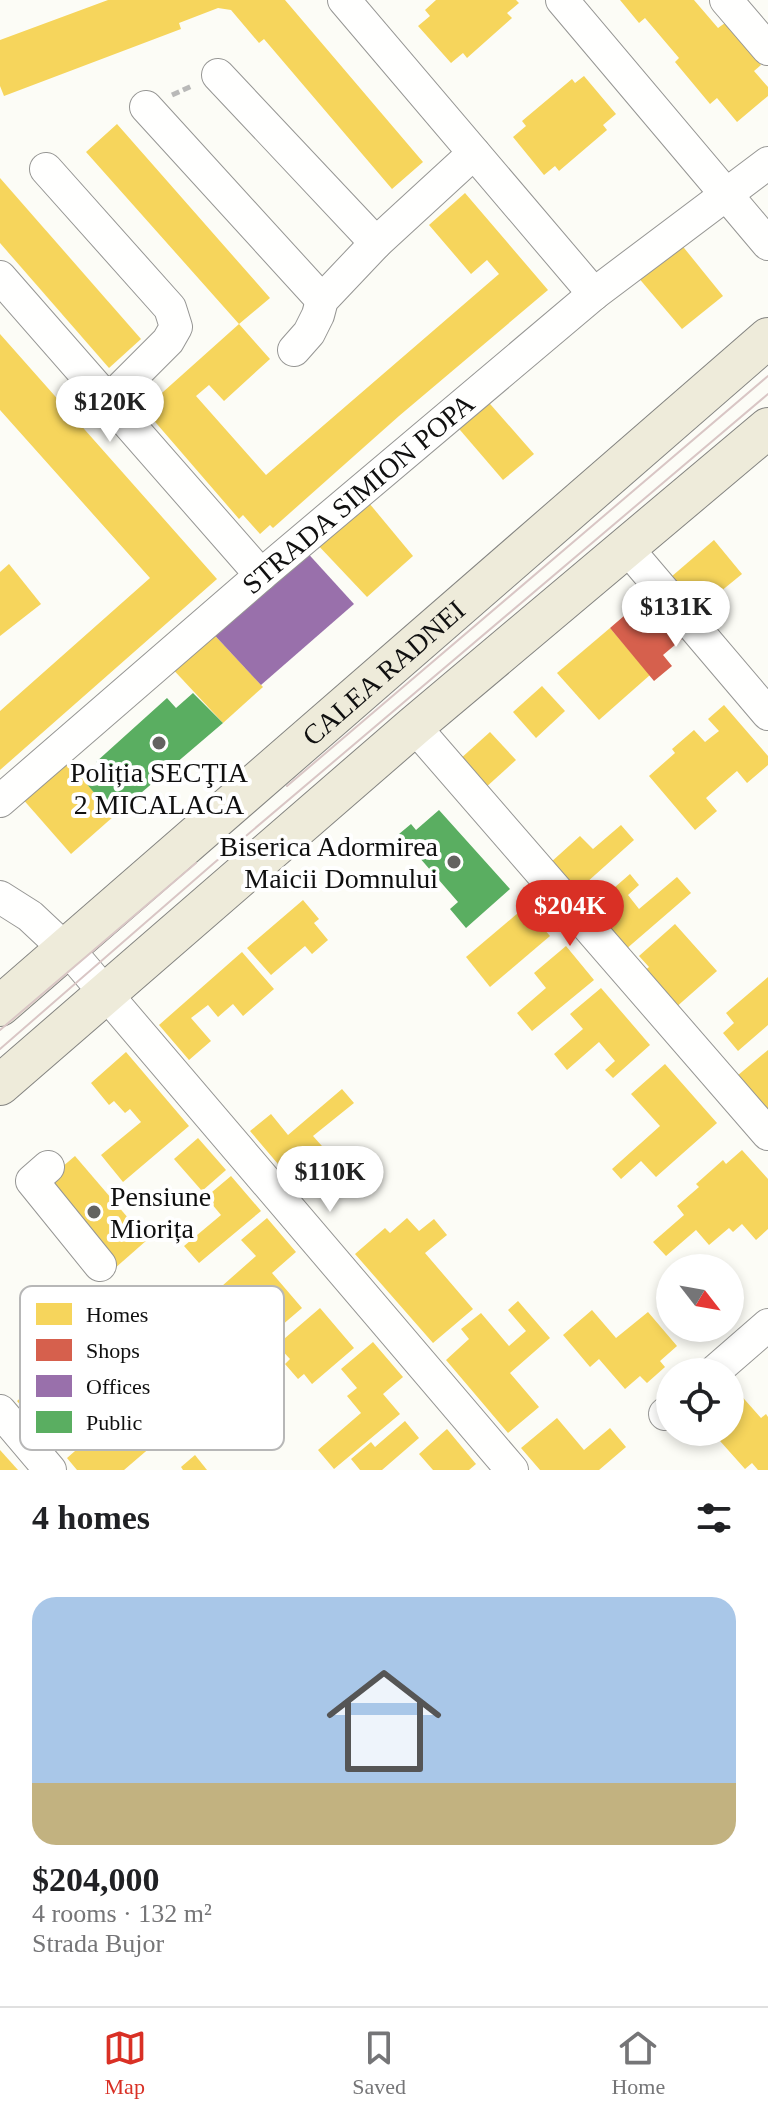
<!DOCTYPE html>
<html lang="en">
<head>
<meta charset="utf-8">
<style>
	body { margin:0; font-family:Georgia,serif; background:#f2f2f2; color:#202124; height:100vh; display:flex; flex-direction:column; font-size:30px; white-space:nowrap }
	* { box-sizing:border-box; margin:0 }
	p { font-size:26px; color:#757577 }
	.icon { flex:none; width:44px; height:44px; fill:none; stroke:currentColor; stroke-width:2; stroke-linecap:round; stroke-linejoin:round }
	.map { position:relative; height:1470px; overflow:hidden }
	.panel { display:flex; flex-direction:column; background:#fff; flex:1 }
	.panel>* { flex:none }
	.needle { width:52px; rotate:121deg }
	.controls { position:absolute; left:656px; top:1254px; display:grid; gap:16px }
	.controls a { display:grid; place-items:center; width:88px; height:88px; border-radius:50%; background:#fff; box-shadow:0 4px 12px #0003; font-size:40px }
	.price { position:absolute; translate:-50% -68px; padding:0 18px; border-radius:28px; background:#fff; color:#222; font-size:26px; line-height:52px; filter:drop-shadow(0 2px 4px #0008) }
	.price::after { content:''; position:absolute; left:50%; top:48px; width:24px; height:18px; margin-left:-12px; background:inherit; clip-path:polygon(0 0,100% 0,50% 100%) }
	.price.selected { background:#d93025; color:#fff }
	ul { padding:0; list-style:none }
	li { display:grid; align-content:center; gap:16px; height:424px; padding:0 32px }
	li span { display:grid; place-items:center; height:248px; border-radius:24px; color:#555 }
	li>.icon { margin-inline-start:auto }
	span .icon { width:144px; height:144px; fill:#fffc; stroke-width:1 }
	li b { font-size:34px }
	h2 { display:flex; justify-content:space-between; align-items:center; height:96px; padding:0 32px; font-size:34px }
	.dock { display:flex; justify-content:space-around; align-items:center; height:112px; border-top:2px solid #e0e0e0; background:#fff; font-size:22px; color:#757577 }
	.dock a { display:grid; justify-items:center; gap:4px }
	.dock .selected { color:#d93025 }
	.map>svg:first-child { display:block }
	.homes { fill:#f6d55c }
	.shops { fill:#d6604d }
	.offices { fill:#9970ab }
	.public { fill:#5aae61 }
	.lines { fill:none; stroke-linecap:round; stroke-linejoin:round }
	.minor-casing { stroke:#969694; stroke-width:34 }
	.major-casing { stroke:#848481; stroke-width:42 }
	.path { stroke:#b9b9b8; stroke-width:5; stroke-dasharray:8 4; stroke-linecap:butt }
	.minor { stroke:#fffffe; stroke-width:32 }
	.major { stroke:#eeebda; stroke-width:40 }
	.tram { stroke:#d9c6c5; stroke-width:2 }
	.poi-dot { fill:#636360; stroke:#fff; stroke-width:3 }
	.labels { text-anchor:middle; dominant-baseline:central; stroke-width:8; stroke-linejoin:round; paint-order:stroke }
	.street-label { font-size:28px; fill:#101010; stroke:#fff }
	.poi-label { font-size:28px; fill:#101010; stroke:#fff }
	.key { fill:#fff; stroke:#b7b7b7; stroke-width:2 }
	.key-label { font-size:22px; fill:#101010 }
</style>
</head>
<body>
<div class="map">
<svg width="768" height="1470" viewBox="0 0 768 1470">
	<rect width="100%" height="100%" fill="#fcfcf6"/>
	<g class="homes">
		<polygon points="108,0 285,0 423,162 392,189 264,39 259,43 231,10 218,8 179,23 181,29 4,96 0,86 0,40"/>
		<polygon points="436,0 516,0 519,3 507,13 512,18 467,58 463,53 451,63 418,26 430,16 425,10"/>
		<polygon points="620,0 694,0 718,28 725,23 761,65 754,71 768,87 768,96 737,122 717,98 710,104 675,62 679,58 645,18 639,23"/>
		<polygon points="584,76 616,114 603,125 607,130 559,171 555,166 544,175 513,137 526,126 522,121 572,79 575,83"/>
		<polygon points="117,124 270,298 239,324 270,359 224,401 209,385 196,396 266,475 499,274 487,260 471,274 429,225 465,193 548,290 399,416 273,528 270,525 260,534 243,515 239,519 144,409 239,324 86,152"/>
		<polygon points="0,178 141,339 109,368 0,243"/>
		<polygon points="680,243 723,296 682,329 637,276"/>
		<polygon points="0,334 217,579 0,770 0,711 150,578 0,410"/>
		<polygon points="484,397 534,454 503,480 454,423"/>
		<polygon points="364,497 413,556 367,597 315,542"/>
		<polygon points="714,540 742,574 698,610 671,577"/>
		<polygon points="9,564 41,604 0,636 0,572"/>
		<polygon points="207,627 263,687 223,723 168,664"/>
		<polygon points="610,628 650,675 599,720 557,673"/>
		<polygon points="542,686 565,711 536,738 513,712"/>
		<polygon points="724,705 768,756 768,765 747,783 737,771 706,798 717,811 695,830 649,776 675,753 672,749 694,730 705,742 719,731 708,719"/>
		<polygon points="490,732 516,760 484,789 459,760"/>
		<polygon points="65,758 114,816 71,854 21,797"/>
		<polygon points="621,825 634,840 576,892 550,863 580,836 593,849"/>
		<polygon points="630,874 639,885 628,895 639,909 677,877 691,893 625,950 595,914 604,907 599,901"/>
		<polygon points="303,900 319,919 314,923 328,940 312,954 305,946 271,975 247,948"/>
		<polygon points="525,907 550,936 490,987 466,957"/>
		<polygon points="675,924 717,971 674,1009 642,973 649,967 639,956"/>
		<polygon points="566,946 594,980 532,1031 517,1013 546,988 534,973"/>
		<polygon points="242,952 274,989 243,1016 233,1004 218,1017 208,1005 191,1018 211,1041 189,1060 159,1025"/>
		<polygon points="768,977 768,1025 738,1051 723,1033 734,1023 726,1013"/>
		<polygon points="601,988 650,1045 613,1078 605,1070 615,1061 599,1042 567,1070 554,1054 583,1029 570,1014"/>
		<polygon points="768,1050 768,1114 737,1076"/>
		<polygon points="126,1052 189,1126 123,1182 101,1155 141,1122 130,1109 125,1113 114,1101 109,1105 91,1083"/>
		<polygon points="665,1064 717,1123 656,1177 641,1161 621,1179 612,1169 660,1126 631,1094"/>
		<polygon points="342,1089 354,1103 313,1136 347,1174 329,1189 323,1183 306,1197 250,1131 271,1114 288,1135"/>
		<polygon points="198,1138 226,1170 202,1191 174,1159"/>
		<polygon points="742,1150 768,1179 768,1229 756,1240 742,1224 733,1232 729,1228 709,1245 696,1230 666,1256 653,1242 684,1215 677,1206 699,1187 696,1184 723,1160 726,1164"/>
		<polygon points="75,1156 147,1240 114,1269 42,1184"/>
		<polygon points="231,1176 261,1211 199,1263 184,1246 221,1215 206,1197"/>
		<polygon points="267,1218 296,1252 272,1273 302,1308 267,1338 222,1286 256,1256 241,1240"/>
		<polygon points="407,1218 419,1231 434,1219 447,1235 425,1253 473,1309 433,1343 355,1254 385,1228 390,1233"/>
		<polygon points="518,1301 550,1338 510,1373 539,1407 508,1433 446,1360 469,1339 461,1329 481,1313 509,1346 526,1331 508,1310"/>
		<polygon points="320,1308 354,1348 312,1384 304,1374 298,1379 285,1364 290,1359 277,1345"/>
		<polygon points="592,1310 616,1338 648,1312 677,1346 660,1361 665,1367 647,1383 640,1376 625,1389 599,1359 590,1367 563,1335"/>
		<polygon points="373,1342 403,1377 383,1394 400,1414 334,1469 318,1450 361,1413 347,1396 357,1388 341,1369"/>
		<polygon points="62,1363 98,1406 53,1444 17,1401"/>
		<polygon points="730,1383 761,1418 766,1414 768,1417 768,1470 758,1470 752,1463 745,1469 712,1432 730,1432"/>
		<polygon points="122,1410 141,1432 154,1420 166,1434 124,1470 77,1470 67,1458"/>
		<polygon points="557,1418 584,1450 610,1428 626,1447 599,1470 540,1470 521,1448"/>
		<polygon points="405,1421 419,1438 382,1470 360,1470 351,1459 371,1442 375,1447"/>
		<polygon points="447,1429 476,1464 469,1470 433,1470 419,1454"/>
		<polygon points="0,1450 18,1470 0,1470"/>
		<polygon points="195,1455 207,1470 183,1470 181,1467"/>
	</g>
	<polygon class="shops" points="646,597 682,639 663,655 672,666 654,681 610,628"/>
	<polygon class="offices" points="303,548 354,604 261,685 207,627"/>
	<g class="public">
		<polygon points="193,693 223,723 114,816 85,782 101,769 96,762 167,698 176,708"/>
		<polygon points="439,810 510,889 466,928 450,909 458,902 399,834 411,824 416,830"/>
	</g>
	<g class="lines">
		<g class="minor-casing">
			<g id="minor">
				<polyline points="344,0 594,294"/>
				<polyline points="562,0 768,244"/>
				<polyline points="726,0 768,49"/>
				<polyline points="218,75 376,243"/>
				<polyline points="146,107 322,300"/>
				<polyline points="46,169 170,308 176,327 168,341 109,400"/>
				<polyline points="0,277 261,575"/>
				<polyline points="294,350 309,333 318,315 322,300 376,243 474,153"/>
				<polyline points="626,547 768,714"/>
				<polyline points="414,726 768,1134"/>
				<path id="s1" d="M 0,801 L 261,575 L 594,294 L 768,163"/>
				<polyline points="0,897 30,916 78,961 512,1470"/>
				<polyline points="48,1167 32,1181 100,1265"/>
				<polyline points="714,1372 768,1325"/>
				<polyline points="0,1411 50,1470"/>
				<polyline points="665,1414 670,1410"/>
			</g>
		</g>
		<g class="major-casing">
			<g id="major">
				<path id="s2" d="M 0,1006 L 768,338"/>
				<polyline points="0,1085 414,726 768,428"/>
			</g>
		</g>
		<polyline class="path" points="172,95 192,86"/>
		<use href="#minor" class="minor"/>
		<use href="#major" class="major"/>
		<g class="tram">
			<polyline points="287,786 768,376"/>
			<polyline points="0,1030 196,863"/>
			<polyline points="0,1049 214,863 768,394"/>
		</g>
	</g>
	<g class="poi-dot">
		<circle cx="159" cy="743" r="8"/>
		<circle cx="454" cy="862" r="8"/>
		<circle cx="94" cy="1212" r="8"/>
	</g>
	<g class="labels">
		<g class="street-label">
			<text stroke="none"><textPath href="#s1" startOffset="472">STRADA SIMION POPA</textPath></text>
			<text stroke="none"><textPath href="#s2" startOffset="508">CALEA RADNEI</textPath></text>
		</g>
		<g class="poi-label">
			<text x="159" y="772">Poliția SECŢIA<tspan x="159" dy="32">2 MICALACA</tspan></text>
			<text x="438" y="846" text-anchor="end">Biserica Adormirea<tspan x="438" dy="32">Maicii Domnului</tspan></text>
			<text x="110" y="1196" text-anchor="start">Pensiune<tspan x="110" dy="32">Miorița</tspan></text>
		</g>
	</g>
	<rect x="20" y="1286" width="264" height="164" rx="12" class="key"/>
	<rect x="36" y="1303" width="36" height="22" fill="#f6d55c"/>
	<rect x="36" y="1339" width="36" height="22" fill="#d6604d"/>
	<rect x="36" y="1375" width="36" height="22" fill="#9970ab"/>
	<rect x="36" y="1411" width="36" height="22" fill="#5aae61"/>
	<g class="key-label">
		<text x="86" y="1322">Homes</text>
		<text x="86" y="1358">Shops</text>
		<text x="86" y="1394">Offices</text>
		<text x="86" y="1430">Public</text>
	</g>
</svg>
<div class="controls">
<a><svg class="needle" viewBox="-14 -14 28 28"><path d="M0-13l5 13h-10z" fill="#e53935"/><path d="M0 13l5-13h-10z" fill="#757577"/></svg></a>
<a><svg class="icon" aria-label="locate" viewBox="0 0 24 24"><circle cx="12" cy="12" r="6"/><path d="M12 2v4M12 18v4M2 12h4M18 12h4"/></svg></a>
</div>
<b class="price" style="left:110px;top:444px">$120K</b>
<b class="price" style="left:676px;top:649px">$131K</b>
<b class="price selected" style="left:570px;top:948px">$204K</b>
<b class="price" style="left:330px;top:1214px">$110K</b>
</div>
<section class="panel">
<h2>4 homes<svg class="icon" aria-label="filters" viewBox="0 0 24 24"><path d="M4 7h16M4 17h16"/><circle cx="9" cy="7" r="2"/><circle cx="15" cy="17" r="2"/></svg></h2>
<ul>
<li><span style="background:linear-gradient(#a9c7e8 75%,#c2b280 0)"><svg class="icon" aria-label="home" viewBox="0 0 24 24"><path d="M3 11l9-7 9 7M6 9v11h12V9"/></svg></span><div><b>$204,000</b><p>4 rooms · 132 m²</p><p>Strada Bujor</p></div></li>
</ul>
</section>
<nav class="dock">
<a class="selected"><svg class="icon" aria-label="map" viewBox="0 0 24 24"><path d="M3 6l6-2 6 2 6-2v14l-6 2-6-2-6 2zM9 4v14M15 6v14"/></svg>Map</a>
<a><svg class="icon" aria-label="saved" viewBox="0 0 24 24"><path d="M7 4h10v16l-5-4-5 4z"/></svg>Saved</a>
<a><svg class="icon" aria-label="home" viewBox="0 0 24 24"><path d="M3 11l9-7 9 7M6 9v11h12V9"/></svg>Home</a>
</nav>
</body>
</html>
